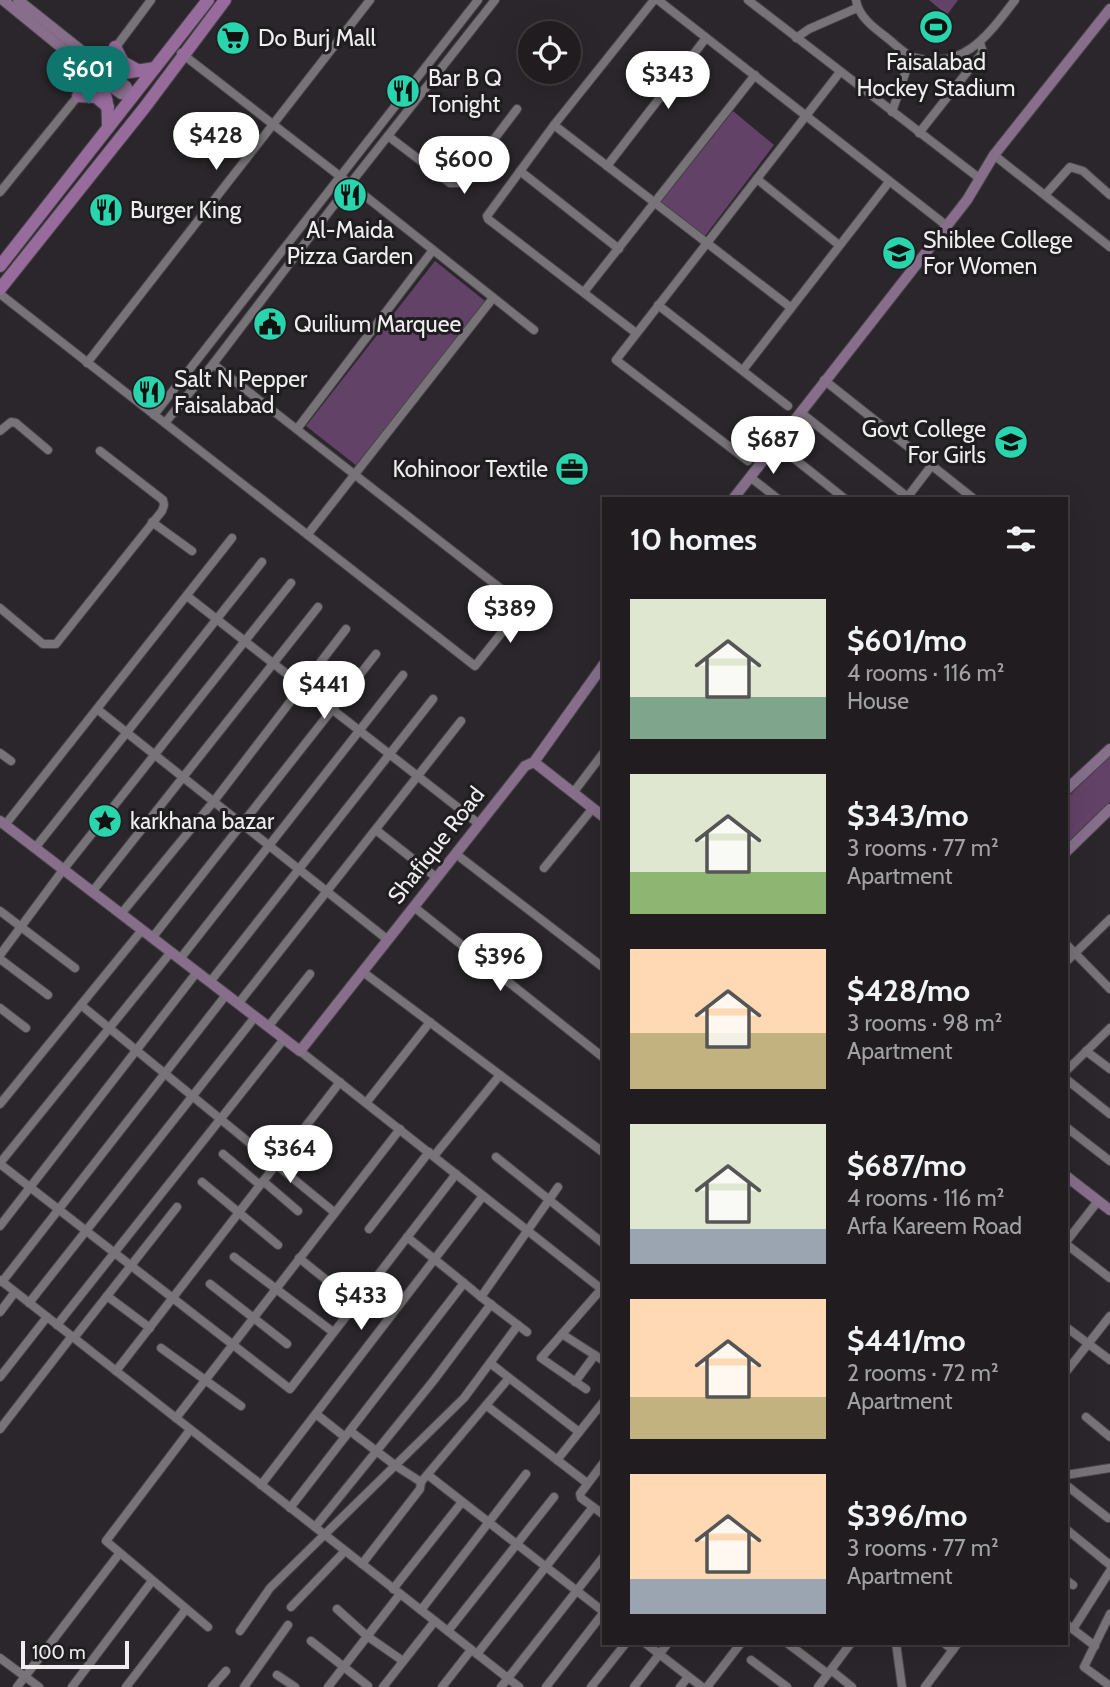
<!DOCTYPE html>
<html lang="en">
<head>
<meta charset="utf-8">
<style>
	body { margin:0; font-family:Cabin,sans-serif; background:#282529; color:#f1f3f6; height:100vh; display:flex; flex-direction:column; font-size:26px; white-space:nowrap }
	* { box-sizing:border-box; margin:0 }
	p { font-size:23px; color:#a2a1a5 }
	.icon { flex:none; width:38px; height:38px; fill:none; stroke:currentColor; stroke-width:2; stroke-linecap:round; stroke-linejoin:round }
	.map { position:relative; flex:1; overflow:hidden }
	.side { position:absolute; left:602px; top:497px; width:466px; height:1148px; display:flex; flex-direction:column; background:#201c20; border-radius:0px; box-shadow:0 7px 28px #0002,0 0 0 2px #3d3a3e }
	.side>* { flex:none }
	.tools { position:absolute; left:518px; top:21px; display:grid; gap:14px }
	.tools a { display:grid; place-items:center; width:63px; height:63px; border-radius:50%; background:#201c20; box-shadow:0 7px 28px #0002,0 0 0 2px #3d3a3e; font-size:35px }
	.scale { position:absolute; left:21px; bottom:18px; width:108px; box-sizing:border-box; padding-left:7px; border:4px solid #efedf0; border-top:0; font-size:19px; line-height:24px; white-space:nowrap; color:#efedf0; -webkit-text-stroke:5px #201d21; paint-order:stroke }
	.price { position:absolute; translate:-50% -60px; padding:0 16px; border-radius:24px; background:#fff; color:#222; font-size:23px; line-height:46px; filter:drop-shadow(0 2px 4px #0008) }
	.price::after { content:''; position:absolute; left:50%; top:42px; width:21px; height:16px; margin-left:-10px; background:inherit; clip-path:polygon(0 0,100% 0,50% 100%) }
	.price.selected { background:#0f766e; color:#fff }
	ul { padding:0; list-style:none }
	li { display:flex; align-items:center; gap:21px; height:175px; padding:0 28px }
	li span { display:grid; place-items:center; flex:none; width:196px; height:140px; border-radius:0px; color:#555 }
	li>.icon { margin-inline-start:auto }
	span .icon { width:84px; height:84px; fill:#fffc; stroke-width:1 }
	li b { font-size:30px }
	h2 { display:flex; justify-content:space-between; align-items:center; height:84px; padding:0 28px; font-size:30px }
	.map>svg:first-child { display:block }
	.green { fill:#634268 }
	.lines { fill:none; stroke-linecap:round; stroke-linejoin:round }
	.street-casing { stroke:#484448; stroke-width:10 }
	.secondary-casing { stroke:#484448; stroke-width:12 }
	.primary-casing { stroke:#484448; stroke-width:14 }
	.street { stroke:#777378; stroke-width:8 }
	.secondary { stroke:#876f8b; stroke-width:10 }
	.primary { stroke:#976c9d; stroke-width:12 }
	.labels { text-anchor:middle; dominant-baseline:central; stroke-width:6; stroke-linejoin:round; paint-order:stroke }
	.poi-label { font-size:23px; fill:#efedf0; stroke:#201d21; text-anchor:start }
	.street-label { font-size:23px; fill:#efedf0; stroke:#201d21 }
</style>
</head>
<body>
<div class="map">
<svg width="1110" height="1687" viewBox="0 0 1110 1687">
	<rect width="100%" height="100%" fill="#2a262b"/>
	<g class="green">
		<polygon points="929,0 958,0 947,15"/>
		<polygon points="733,111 774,145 705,236 661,202"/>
		<polygon points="435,261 485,301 357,466 306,426"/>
		<polygon points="1110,755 1110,802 1066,846 1066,799"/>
	</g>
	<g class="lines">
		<g class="street-casing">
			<g id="street">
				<polyline points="658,0 947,226"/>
				<polyline points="748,0 979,178"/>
				<path d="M 856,0 C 858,16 874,28 886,37 C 894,43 904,54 913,57 C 963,72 989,34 1015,0"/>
				<polyline points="796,38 809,29 857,8"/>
				<polyline points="181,53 350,184 534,330"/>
				<polyline points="892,112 911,56"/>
				<polyline points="554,125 790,307"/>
				<polyline points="919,133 983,52 980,43"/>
				<polyline points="388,136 450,183 458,183 464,179 517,109"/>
				<polyline points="994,155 1110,247"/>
				<polyline points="607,166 706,38"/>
				<polyline points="520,171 619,249"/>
				<polyline points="757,179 839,245"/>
				<polyline points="0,192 95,75 151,0"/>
				<polyline points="1045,195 1070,167 1083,171 1110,195"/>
				<polyline points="584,292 755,75"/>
				<polyline points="0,294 475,666 523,606 213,364"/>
				<polyline points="658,305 788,406"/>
				<polyline points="636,333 488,219 487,216 554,125 654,0"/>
				<polyline points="87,363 370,0"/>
				<polyline points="743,370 889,182"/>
				<polyline points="824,380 974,499"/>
				<polyline points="800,412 910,499"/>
				<polyline points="154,415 478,0"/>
				<polyline points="165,423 213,364 350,184 495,0"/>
				<polyline points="297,429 433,250"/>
				<polyline points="0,431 11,422 16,423 48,450"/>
				<polyline points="776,444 845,499"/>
				<polyline points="748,461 616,360 840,72"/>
				<polyline points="750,477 778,499"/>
				<polyline points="906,499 932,465"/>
				<polyline points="152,522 192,551"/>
				<polyline points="308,534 493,298"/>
				<polyline points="187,596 479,824"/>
				<polyline points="0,608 43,644 56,644 162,511 164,505 163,500 100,451"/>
				<polyline points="97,709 388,940"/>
				<polyline points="0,753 11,761"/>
				<polyline points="573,793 604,752"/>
				<polyline points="5,825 232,538"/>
				<polyline points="376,830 437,878"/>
				<polyline points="35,848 262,562"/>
				<polyline points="456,854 604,968"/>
				<polyline points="544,868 593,808"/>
				<polyline points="92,892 318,607"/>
				<polyline points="414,907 604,1058"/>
				<polyline points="0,911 75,968"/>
				<polyline points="121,914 214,801 346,629"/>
				<polyline points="152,938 376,654"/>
				<polyline points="1066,944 1110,989"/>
				<polyline points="0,955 63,870 291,583"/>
				<polyline points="0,959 48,995"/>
				<polyline points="180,959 403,675"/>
				<polyline points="1066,962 1110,919"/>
				<polyline points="363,972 604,1153"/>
				<polyline points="210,982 433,699"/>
				<polyline points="238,1004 461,721"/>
				<polyline points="81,1005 334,1212"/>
				<polyline points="0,1008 26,1028"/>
				<polyline points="268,1027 310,974"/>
				<polyline points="300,1051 604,1291"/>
				<polyline points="1086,1051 1110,1069"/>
				<polyline points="1066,1071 1110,1028"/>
				<polyline points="1066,1079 1110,1114"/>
				<polyline points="366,1103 430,1022"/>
				<polyline points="0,1104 142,930"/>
				<polyline points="1066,1127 1110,1161"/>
				<polyline points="223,1154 260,1185"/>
				<polyline points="434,1156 500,1075"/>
				<polyline points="496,1157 604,1244"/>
				<polyline points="0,1163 171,952"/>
				<polyline points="0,1164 290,1389 456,1174"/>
				<polyline points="263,1181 298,1211"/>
				<polyline points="202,1182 278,1245"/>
				<polyline points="0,1226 197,972"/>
				<polyline points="369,1229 429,1152"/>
				<polyline points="407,1237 464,1283"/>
				<polyline points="1066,1242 1098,1201"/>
				<polyline points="1066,1244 1110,1278"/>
				<polyline points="234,1257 333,1332"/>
				<polyline points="299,1258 356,1304"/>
				<polyline points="0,1280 519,1687"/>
				<polyline points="2,1282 226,995"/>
				<polyline points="210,1284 287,1344"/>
				<polyline points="107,1296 150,1328"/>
				<polyline points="481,1297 527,1332"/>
				<polyline points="29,1303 255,1017"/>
				<polyline points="0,1312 15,1292"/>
				<polyline points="57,1325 284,1039"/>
				<polyline points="1066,1327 1110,1360"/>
				<polyline points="562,1334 604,1361"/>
				<polyline points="74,1338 177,1207"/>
				<polyline points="161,1348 241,1406"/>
				<polyline points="490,1363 579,1432"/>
				<polyline points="116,1371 340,1082"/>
				<polyline points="1066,1372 1110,1316"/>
				<polyline points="0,1377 47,1317"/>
				<polyline points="575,1382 595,1355"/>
				<polyline points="586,1389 541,1358 604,1286"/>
				<polyline points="487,1406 587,1483"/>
				<polyline points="316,1414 345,1437"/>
				<polyline points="1086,1417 1110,1437"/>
				<polyline points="176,1418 400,1129"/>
				<polyline points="0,1429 72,1336"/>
				<polyline points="190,1430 106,1541 208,1627"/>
				<polyline points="350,1431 396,1466 421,1482"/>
				<polyline points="557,1460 604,1401"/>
				<polyline points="604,1462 580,1494 581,1498 604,1515"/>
				<polyline points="428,1475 604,1612 546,1687"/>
				<polyline points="1066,1475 1110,1468"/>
				<polyline points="261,1485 483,1196"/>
				<polyline points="1066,1485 1108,1518"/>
				<polyline points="290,1508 464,1283 481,1297 558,1187"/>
				<polyline points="315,1527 434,1380 491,1304"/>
				<polyline points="1066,1529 1110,1565"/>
				<polyline points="362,1564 420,1489 421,1482 509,1378"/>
				<polyline points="1066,1580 1073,1585"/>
				<polyline points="393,1589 462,1502"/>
				<polyline points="291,1607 345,1551"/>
				<polyline points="337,1609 367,1636 403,1661"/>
				<polyline points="421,1610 526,1474"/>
				<polyline points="1110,1614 1084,1667 1110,1686"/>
				<polyline points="1066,1624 1095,1646"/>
				<polyline points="1073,1629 1110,1571"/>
				<polyline points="240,1631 270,1588 464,1398 518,1325"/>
				<polyline points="448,1631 554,1497"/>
				<polyline points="311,1641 368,1686"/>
				<polyline points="645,1643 702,1687"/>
				<polyline points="787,1643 828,1674"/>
				<polyline points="896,1643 902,1687"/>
				<polyline points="944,1643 953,1650"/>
				<polyline points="477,1654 593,1507"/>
				<polyline points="0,1658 39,1687"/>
				<polyline points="751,1660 787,1687"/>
				<polyline points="831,1670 852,1687"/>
				<polyline points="277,1675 295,1687"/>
				<polyline points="17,1687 119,1554"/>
				<polyline points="72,1687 152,1581"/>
				<polyline points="126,1687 186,1609"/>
				<polyline points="212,1687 226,1671"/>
				<polyline points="244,1687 288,1625"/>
				<polyline points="328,1687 400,1594"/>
				<polyline points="383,1687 435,1621"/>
				<polyline points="442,1687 471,1650"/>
				<polyline points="501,1687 604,1556"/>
				<polyline points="591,1687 626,1643"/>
				<polyline points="634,1687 668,1643"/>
				<polyline points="680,1687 688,1677"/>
				<polyline points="707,1687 741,1643"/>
				<polyline points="818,1687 851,1643"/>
				<polyline points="925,1687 958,1643"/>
			</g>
		</g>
		<g class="secondary-casing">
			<g id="secondary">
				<polyline points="3,0 95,75 121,94 133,97"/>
				<polyline points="18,0 126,86 133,97"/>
				<polyline points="733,499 967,200 994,155 1110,9"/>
				<polyline points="534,762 604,817"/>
				<polyline points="1066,790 1110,749"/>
				<polyline points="0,821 300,1051 525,766 534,762 604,664"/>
				<polyline points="1066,852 1110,809"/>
				<polyline points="1066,1176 1110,1210"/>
			</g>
		</g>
		<g class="primary-casing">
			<g id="primary">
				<polyline points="115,47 123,62 139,71"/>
				<polyline points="101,66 124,73 155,68"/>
				<path d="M 95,75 C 108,95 108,104 108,128"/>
				<polyline points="78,96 96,97 108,107"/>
				<polyline points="0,266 208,0"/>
				<polyline points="0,289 145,107 225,0"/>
			</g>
		</g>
		<use href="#street" class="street"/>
		<use href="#secondary" class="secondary"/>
		<use href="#primary" class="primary"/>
	</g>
	<defs>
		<g id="stadium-disc" transform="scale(1.75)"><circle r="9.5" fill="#28d5ad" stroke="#201d21"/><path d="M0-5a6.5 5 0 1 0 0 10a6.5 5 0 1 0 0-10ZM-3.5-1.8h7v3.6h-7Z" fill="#111"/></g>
		<g id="supermarket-disc" transform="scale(1.75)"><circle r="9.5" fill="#28d5ad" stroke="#201d21"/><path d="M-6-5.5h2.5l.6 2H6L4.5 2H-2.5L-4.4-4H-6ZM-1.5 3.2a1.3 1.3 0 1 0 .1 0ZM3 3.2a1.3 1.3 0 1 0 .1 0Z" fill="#111"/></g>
		<g id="restaurant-disc" transform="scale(1.75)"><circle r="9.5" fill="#28d5ad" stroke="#201d21"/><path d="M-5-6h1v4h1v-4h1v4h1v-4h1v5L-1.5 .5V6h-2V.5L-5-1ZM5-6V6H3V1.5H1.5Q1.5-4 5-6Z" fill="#111"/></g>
		<g id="university-disc" transform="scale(1.75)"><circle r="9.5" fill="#28d5ad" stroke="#201d21"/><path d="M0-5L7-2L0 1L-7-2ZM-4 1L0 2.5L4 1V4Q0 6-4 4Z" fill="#111"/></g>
		<g id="civic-disc" transform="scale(1.75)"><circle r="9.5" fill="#28d5ad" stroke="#201d21"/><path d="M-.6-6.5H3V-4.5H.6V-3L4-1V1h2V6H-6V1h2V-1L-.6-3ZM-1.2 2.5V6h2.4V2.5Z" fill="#111"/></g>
		<g id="office-disc" transform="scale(1.75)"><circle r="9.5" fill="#28d5ad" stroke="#201d21"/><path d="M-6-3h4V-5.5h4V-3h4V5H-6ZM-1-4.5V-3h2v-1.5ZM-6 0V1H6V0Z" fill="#111"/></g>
		<g id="sight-disc" transform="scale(1.75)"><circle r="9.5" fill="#28d5ad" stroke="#201d21"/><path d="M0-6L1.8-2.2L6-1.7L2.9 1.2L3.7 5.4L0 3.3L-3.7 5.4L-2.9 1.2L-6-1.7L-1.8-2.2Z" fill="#111"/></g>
	</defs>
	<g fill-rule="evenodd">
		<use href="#stadium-disc" x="936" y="27"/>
		<use href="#supermarket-disc" x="233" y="38"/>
		<use href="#restaurant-disc" x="403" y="91"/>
		<use href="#restaurant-disc" x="350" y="195"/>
		<use href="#restaurant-disc" x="106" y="210"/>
		<use href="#university-disc" x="899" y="253"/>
		<use href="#civic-disc" x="270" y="324"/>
		<use href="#restaurant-disc" x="149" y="392"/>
		<use href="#university-disc" x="1011" y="442"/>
		<use href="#office-disc" x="572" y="469"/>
		<use href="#sight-disc" x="105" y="821"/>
	</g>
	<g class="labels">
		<g class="poi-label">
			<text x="258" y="38">Do Burj Mall</text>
			<text x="936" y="62" text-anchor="middle">Faisalabad<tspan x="936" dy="26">Hockey Stadium</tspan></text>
			<text x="428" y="78">Bar B Q<tspan x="428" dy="26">Tonight</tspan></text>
			<text x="130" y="210">Burger King</text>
			<text x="350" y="230" text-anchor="middle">Al-Maida<tspan x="350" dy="26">Pizza Garden</tspan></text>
			<text x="923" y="240">Shiblee College<tspan x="923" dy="26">For Women</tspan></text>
			<text x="294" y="324">Quilium Marquee</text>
			<text x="174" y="379">Salt N Pepper<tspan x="174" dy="26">Faisalabad</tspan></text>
			<text x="986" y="429" text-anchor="end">Govt College<tspan x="986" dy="26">For Girls</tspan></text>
			<text x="548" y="469" text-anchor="end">Kohinoor Textile</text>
			<text x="130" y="821">karkhana bazar</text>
		</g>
		<g class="street-label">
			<text transform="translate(436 845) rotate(-52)">Shafique Road</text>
		</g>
	</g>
</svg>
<div class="tools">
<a><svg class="icon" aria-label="locate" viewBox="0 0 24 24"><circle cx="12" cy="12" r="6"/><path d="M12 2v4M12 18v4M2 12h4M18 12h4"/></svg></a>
</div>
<div class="scale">100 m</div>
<b class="price selected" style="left:88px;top:106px">$601</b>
<b class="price" style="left:668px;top:111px">$343</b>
<b class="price" style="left:216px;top:172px">$428</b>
<b class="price" style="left:464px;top:196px">$600</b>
<b class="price" style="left:773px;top:476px">$687</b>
<b class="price" style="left:510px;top:645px">$389</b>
<b class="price" style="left:324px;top:721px">$441</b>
<b class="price" style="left:500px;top:993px">$396</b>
<b class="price" style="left:290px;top:1185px">$364</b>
<b class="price" style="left:361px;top:1332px">$433</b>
<section class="side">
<h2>10 homes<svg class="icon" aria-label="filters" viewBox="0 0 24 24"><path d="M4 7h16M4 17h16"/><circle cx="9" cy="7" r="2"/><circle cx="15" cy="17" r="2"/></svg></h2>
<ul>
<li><span style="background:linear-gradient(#dfe7d0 70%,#7fa58c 0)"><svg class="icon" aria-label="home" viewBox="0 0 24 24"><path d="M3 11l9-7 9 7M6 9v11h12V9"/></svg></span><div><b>$601/mo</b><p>4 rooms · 116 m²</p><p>House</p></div></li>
<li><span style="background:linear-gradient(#dfe7d0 70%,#8fb573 0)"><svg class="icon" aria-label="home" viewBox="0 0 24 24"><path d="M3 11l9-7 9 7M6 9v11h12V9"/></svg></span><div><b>$343/mo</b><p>3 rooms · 77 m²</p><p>Apartment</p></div></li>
<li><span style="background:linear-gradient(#ffd9b3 60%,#c2b280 0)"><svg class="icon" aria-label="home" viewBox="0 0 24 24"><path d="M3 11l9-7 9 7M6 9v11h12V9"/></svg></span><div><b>$428/mo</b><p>3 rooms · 98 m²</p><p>Apartment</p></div></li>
<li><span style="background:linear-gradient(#dfe7d0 75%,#9aa5b1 0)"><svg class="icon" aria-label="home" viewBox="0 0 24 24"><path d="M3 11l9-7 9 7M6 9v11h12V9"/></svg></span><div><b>$687/mo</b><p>4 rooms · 116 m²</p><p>Arfa Kareem Road</p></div></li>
<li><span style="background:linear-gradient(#ffd9b3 70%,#c2b280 0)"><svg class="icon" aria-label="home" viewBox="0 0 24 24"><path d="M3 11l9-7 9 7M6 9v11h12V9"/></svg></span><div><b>$441/mo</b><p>2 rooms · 72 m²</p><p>Apartment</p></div></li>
<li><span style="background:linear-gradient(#ffd9b3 75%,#9aa5b1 0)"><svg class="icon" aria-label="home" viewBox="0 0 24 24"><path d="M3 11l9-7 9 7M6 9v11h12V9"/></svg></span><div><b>$396/mo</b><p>3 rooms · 77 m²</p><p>Apartment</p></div></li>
</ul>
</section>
</div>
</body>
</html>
